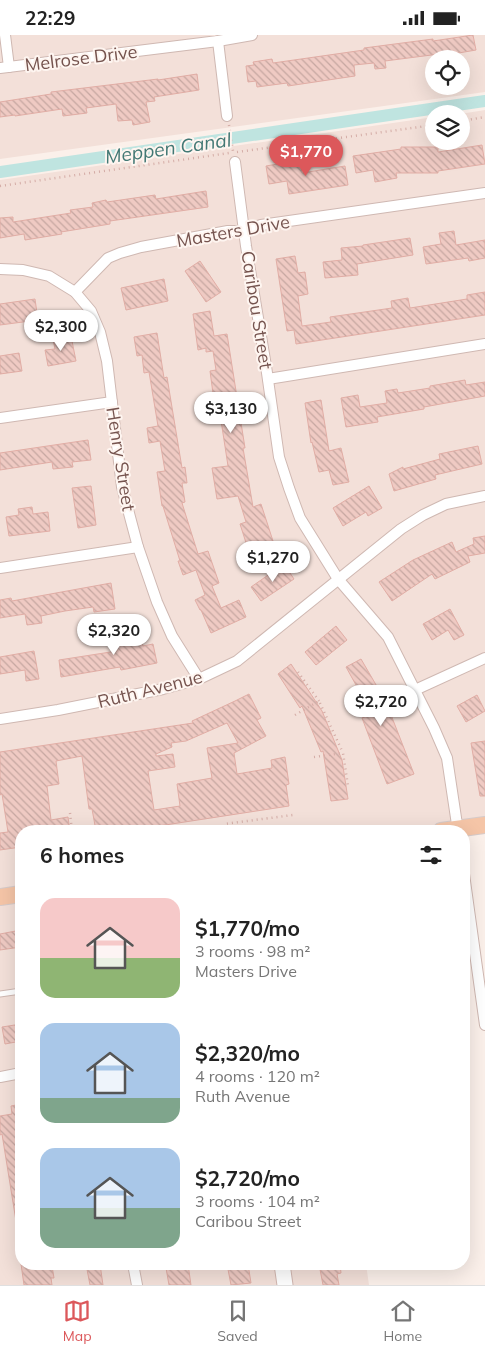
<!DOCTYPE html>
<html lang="en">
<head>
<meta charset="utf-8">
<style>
	body { margin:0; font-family:Mulish,sans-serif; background:#f6f6f6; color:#222; height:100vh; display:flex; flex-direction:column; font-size:19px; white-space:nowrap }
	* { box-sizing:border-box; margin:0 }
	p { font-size:16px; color:#767676 }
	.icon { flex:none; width:28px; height:28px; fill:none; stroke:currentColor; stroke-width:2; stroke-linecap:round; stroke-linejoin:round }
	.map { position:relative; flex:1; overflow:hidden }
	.side { position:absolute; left:15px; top:790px; width:455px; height:445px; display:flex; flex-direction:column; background:#fff; border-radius:20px; box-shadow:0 5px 20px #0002 }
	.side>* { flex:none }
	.buttons { position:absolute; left:425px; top:15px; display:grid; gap:10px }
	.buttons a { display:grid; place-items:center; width:45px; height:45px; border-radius:50%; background:#fff; box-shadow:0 5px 20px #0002; font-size:25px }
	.price { position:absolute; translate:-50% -42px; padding:0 11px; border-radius:18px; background:#fff; color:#222; font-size:16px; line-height:32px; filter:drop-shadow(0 1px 2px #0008) }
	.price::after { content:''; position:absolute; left:50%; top:30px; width:15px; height:11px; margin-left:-8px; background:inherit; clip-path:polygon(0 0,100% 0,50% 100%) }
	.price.on { background:#dc585b; color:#fff }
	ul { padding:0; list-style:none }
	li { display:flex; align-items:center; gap:15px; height:125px; padding:0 25px }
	li span { display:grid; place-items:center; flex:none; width:140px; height:100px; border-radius:15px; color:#555 }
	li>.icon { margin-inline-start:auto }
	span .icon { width:60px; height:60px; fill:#fffc; stroke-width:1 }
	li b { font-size:21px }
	h2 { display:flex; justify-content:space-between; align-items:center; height:60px; padding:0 25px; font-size:21px }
	.status { display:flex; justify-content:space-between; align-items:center; height:35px; padding:0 25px; background:#fff; direction:ltr }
	.status svg { height:14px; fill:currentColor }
	.tab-bar { display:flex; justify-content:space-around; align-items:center; height:70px; border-top:1px solid #e0e0e0; background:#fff; font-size:14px; color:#767676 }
	.tab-bar a { display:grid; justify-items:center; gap:2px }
	.tab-bar .on { color:#dc585b }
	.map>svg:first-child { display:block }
	.residential { fill:#f3e0d9; fill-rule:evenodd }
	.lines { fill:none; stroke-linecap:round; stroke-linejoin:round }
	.canal { stroke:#bfe4e0; stroke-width:12 }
	.building { fill:url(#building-back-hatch); stroke:#e1ada5; fill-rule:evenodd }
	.lane-casing { stroke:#cfb8b2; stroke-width:7 }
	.street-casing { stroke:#cfb8b2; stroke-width:12 }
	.secondary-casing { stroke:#d2b7b0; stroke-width:17 }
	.primary-casing { stroke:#d6cbca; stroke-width:18 }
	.path { stroke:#d4aca6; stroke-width:2.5; stroke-dasharray:1 4; stroke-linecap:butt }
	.lane { stroke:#fff; stroke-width:5 }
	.street { stroke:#fff; stroke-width:10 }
	.secondary { stroke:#fff; stroke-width:15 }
	.primary { stroke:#f5c5a7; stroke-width:16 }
	.labels { text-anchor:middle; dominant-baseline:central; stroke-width:4; stroke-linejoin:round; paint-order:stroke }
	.street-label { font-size:18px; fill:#75534e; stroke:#fef5f0 }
	.water-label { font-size:19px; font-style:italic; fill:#427874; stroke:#fef5f0 }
</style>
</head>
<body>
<div class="status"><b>22:29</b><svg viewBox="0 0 49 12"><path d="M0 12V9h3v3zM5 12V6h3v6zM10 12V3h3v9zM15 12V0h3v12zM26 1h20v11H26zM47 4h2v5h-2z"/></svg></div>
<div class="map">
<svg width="485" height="1250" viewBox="0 0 485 1250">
	<defs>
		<pattern id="building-back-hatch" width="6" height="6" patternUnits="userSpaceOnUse" patternTransform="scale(1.25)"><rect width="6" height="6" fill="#efcac3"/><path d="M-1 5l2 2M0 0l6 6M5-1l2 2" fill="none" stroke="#c6a7a1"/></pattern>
	</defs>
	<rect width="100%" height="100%" fill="#fbf0ea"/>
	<g class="residential">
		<path d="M 0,0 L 485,0 L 485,57 L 0,124 ZM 434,24 L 461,24 L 461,51 L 434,51 Z"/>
		<polygon points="485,75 485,790 441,796 21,796 21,1229 366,1229 369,1250 0,1250 0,145 434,82 434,106 461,106 461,79 460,79"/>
	</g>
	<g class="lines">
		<polyline class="canal" points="0,137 485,66"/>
	</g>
	<g class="building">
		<polygon points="473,0 476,15 447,20 447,18 385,26 386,33 375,34 374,28 354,30 355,41 288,51 287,48 257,52 256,46 248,47 246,31 254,30 253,27 272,24 273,28 364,15 364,13 433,4 433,6"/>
		<polygon points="197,39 199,55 154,62 155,66 146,67 150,87 133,90 132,85 118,86 116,69 86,73 87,78 63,81 62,74 15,81 15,80 0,82 0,67 51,59 51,57 158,44 158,45"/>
		<polygon points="482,110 485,129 438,136 438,138 396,138 397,143 375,147 373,135 356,138 353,121 401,114 401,112 438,112 438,117"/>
		<polygon points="300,125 302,138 345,131 348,150 289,159 287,146 269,149 266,131"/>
		<polygon points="206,156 208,172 110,186 110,189 61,197 62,199 25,205 24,199 0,203 0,183 13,182 13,187 71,178 70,175 93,172 92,168 106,165 107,167 155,160 156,164"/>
		<polygon points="454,196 456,210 485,205 485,223 469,226 468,223 426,229 423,212 441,209 439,198"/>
		<polygon points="410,203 413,220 357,229 358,240 325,243 323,227 342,225 341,213 363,211 363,210"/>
		<polygon points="295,221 298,238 305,237 308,259 298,261 302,291 331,287 330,282 392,273 391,266 408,263 410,273 467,264 467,260 485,257 485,280 296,309 294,295 287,296 276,224"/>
		<polygon points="200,226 221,257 206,267 185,236"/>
		<polygon points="164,244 168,266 126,275 121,253"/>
		<polygon points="35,264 38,285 0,290 0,269"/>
		<polygon points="210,276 214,301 227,299 245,413 243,413 253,472 261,469 273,506 248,514 240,489 246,487 238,461 217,464 212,433 228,431 218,366 214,366 210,336 216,335 213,316 206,317 206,313 198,315 193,279"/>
		<polygon points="157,298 164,343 167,342 182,433 185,432 187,448 182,448 185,467 182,468 198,519 208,516 219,548 212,551 221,573 239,565 246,582 211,598 201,575 200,575 195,565 205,560 196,535 183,540 178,526 180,526 163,471 162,471 157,437 165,436 160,406 149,408 147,393 158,391 149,337 144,338 142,320 137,321 134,302"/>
		<polygon points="71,301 76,326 48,331 45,315 55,314 53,304"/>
		<polygon points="19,318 22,336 0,339 0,321"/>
		<polygon points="465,345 466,350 485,347 485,361 424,372 424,374 377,382 378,387 346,392 341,363 358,360 360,372 387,368 385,356 397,354 398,358 430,353 430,351"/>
		<polygon points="321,365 329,416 341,413 349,447 333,450 329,435 319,437 312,407 311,408 305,368"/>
		<polygon points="88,405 91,425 72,427 73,432 53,434 52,427 0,435 0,418"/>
		<polygon points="478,411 482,429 435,440 436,444 394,456 389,439 403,432 403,434 440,424 439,419"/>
		<polygon points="91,451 96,490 78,493 72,453"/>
		<polygon points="369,451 382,473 368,481 366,477 343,491 333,473"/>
		<polygon points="32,472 33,479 48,477 50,496 9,501 6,482 19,480 18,474"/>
		<polygon points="485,501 485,518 468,521 470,527 435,544 432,539 392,566 379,547 413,525 452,507 456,517 474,509 473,503"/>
		<polygon points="284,529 294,544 261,566 251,552"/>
		<polygon points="111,548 115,574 94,577 93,572 65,576 41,581 42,588 27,590 25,579 0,583 0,565 11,563 12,566"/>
		<polygon points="450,574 464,600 454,605 448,595 432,605 423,589"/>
		<polygon points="138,587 143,611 153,609 157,628 121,635 120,632 61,642 59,625 117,616 116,608 124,607 121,590"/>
		<polygon points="336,591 347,605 316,630 305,617"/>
		<polygon points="34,616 39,644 26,646 25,635 0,639 0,622"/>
		<polygon points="361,624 386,667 414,739 387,749 362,683 372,679 346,632"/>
		<polygon points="291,629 322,676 342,725 348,764 331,766 323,716 321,717 302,671 300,673 278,639"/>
		<path d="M 249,659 L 261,683 L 257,685 L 266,701 L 234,718 L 237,739 L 272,733 L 271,725 L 285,722 L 289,749 L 286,750 L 289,771 L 126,796 L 96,796 L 92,774 L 89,774 L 82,721 L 56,726 L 59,749 L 47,751 L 51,785 L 68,782 L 70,796 L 21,796 L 21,812 L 0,815 L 0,798 L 8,797 L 2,759 L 0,760 L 0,717 L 193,688 L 192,686 L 235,666 ZM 227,688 L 238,708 L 207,713 L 212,743 L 177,749 L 180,771 L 154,775 L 148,736 L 175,732 L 173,719 L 156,721 L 156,719 L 172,712 L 171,708 L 186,706 Z"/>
		<polygon points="477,660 485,676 466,687 457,671"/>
		<polygon points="485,706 485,761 480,761 471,708"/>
		<polygon points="21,895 21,912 0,915 0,899"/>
		<polygon points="21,989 21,1006 5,1009 2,992"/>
		<polygon points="21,1069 21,1185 16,1186 2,1099 0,1100 0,1081 12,1079 11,1071"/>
		<polygon points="21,1229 44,1229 44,1232 52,1231 54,1243 51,1243 52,1250 24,1250"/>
		<polygon points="86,1229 100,1229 103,1250 90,1250"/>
		<polygon points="188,1229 191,1250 169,1250 166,1233"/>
		<polygon points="227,1229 248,1229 251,1248 231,1250"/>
		<polygon points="319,1229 340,1229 341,1238 337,1239 339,1250 323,1250"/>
	</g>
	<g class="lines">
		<g class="lane-casing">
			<polyline id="lane" points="0,959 21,956"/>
		</g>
		<g class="street-casing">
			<g id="street">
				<polyline points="5,0 9,32"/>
				<polyline points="218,6 227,81"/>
				<polyline points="0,33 218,6 252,0"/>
				<polyline points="235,127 246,211 266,331 279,422 289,453 300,483 338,544 388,602 434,693 447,723 458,796"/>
				<polyline points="0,234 23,235 49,241 75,257 91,276 100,297 107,326 122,452 138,512 157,567 172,601 199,644"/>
				<polyline points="75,257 108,223 120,218 141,212 228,196 244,196 261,190 485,158"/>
				<polyline points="268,344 485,309"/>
				<polyline points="0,383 112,367"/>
				<polyline points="0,533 138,512"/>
				<polyline points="415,655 485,623"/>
				<polyline points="0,684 58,675 163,654 199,644 237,626 401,494 423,480 446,469 485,461"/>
				<polyline points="464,839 485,990"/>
				<polyline points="0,1042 21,1038"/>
				<polyline points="133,1229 137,1250"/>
			</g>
		</g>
		<g class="secondary-casing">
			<polyline id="secondary" points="282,1229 285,1250"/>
		</g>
		<g class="primary-casing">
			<g id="primary">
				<polyline points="441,796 485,790"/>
				<polyline points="0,862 21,859"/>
			</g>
		</g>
		<g class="path">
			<polyline points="461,86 485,82"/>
			<polyline points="229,90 233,116"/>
			<polyline points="237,117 434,90"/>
			<polyline points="0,151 229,118"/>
			<polyline points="298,637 319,666"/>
			<polyline points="295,680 319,666 343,718"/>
			<polyline points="314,722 343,718 348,751"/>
			<polyline points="70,778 72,796"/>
			<polyline points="225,796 224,789 293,780"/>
		</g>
		<use href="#lane" class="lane"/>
		<use href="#street" class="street"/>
		<use href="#secondary" class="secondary"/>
		<use href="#primary" class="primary"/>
	</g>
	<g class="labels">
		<g class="street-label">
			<text transform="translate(81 23) rotate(-7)">Melrose Drive</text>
			<text transform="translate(233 196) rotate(-10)">Masters Drive</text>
			<text transform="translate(257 275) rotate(81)">Caribou Street</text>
			<text transform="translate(121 424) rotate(81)">Henry Street</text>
			<text transform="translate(150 654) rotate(-14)">Ruth Avenue</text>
		</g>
		<g class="water-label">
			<text transform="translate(168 113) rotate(-8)">Meppen Canal</text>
		</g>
	</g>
</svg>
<div class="buttons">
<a><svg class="icon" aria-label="locate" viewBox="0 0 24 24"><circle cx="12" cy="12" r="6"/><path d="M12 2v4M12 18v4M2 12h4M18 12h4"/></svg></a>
<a><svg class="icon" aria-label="layers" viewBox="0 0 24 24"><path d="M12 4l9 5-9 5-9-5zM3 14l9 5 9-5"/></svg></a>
</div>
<b class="price on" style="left:306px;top:142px">$1,770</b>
<b class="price" style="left:61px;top:317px">$2,300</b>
<b class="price" style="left:231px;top:399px">$3,130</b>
<b class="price" style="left:273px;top:548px">$1,270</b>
<b class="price" style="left:114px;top:621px">$2,320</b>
<b class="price" style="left:381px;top:692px">$2,720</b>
<section class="side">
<h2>6 homes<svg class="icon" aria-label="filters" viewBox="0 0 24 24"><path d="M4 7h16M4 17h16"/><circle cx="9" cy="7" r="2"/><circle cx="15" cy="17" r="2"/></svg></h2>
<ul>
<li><span style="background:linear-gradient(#f6c9c9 60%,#8fb573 0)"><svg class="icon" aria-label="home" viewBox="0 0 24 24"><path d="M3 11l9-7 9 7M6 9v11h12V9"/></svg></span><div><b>$1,770/mo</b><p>3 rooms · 98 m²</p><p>Masters Drive</p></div></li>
<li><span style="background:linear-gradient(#a9c7e8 75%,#7fa58c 0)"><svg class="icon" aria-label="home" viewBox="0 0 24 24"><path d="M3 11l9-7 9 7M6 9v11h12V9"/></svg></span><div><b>$2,320/mo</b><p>4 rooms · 120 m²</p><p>Ruth Avenue</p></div></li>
<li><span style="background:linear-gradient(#a9c7e8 60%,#7fa58c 0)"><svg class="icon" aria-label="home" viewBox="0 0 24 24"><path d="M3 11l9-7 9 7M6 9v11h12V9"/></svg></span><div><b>$2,720/mo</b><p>3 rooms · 104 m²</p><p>Caribou Street</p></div></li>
</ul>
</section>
</div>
<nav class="tab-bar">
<a class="on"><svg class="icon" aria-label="map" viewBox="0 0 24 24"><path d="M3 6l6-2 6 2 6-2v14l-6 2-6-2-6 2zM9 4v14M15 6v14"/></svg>Map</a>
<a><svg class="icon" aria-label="saved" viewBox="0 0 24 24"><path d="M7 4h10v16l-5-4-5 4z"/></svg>Saved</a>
<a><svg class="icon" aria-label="home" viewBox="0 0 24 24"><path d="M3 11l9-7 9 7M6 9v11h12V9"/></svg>Home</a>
</nav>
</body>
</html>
